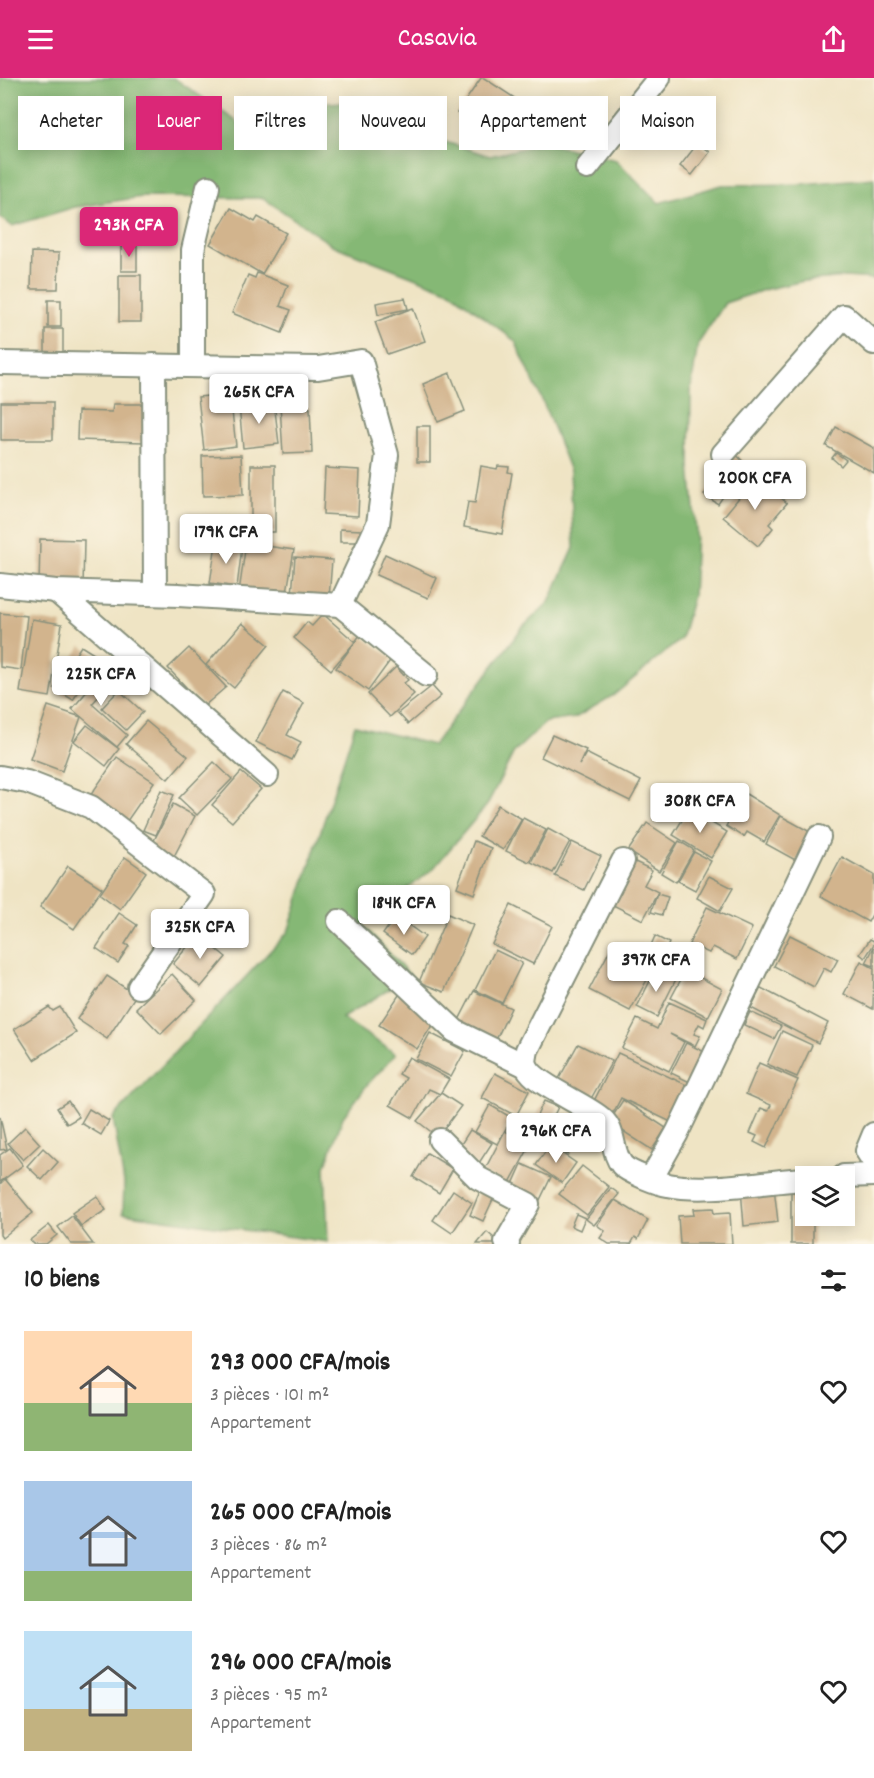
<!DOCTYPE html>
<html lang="fr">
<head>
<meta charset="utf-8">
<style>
	body { margin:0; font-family:Dekko,sans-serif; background:#f2f2f2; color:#222; height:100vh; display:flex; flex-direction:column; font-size:22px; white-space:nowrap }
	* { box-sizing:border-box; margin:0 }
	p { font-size:20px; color:#767676 }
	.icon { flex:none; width:33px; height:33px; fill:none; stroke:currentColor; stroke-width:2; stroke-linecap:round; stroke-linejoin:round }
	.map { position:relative; height:1166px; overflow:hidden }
	.sheet { display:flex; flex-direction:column; background:#fff; flex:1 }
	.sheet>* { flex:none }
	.banner { position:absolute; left:18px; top:18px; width:838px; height:54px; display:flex; gap:12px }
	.controls { position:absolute; left:795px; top:1088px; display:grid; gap:12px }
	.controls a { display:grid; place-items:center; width:60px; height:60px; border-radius:0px; background:#fff; box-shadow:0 3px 15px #0003; font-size:30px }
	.price { position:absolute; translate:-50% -51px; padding:0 14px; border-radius:6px; background:#fff; color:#222; font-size:20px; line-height:39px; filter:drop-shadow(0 2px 3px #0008) }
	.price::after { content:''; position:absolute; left:50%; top:36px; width:18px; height:14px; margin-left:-9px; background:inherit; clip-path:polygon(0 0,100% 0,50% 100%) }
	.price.active { background:#db2777; color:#fff }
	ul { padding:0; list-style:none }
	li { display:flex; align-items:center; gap:18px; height:150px; padding:0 24px }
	li span { display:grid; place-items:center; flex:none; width:168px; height:120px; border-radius:0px; color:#555 }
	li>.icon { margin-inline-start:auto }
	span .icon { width:72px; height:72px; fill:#fffc; stroke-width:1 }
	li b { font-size:26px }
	h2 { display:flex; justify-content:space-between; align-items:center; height:72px; padding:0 24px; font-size:26px }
	.tag { padding:0 21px; border-radius:0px; background:#fff; box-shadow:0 3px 15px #0003; font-size:21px; line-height:54px }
	.tag.active { background:#db2777; color:#fff }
	header { display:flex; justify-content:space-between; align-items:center; height:78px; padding:0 24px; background:#db2777; color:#fff; font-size:27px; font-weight:600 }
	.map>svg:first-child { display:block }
	.forest { fill:#85b874; stroke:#527a54; stroke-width:1.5 }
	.building { fill:#d2b48d }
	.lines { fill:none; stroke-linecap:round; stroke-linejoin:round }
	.minor-casing { stroke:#87907c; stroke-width:26 }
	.minor { stroke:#fff; stroke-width:22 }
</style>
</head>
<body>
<header><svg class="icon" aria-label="menu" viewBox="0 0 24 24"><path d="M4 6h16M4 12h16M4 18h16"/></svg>Casavia<svg class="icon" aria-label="share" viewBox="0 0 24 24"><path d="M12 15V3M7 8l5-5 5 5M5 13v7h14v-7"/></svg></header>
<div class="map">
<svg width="874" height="1166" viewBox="0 0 874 1166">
	<rect width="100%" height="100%" fill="#fcf5e5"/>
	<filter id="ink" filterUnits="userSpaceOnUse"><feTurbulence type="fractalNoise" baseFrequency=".0167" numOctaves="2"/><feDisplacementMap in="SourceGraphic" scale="12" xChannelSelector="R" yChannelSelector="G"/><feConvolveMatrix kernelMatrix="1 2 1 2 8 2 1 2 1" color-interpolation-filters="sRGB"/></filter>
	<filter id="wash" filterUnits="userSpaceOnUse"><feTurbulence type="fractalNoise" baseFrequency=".008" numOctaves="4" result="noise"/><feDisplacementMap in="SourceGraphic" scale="24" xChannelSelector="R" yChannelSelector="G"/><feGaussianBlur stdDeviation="1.35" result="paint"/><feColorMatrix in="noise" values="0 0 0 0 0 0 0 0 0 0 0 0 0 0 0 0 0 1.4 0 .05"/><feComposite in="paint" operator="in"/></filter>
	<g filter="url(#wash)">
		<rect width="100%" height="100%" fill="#efe4c4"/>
		<polygon class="forest" points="0,0 174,0 265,63 305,26 370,23 436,61 490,78 544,65 616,82 659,125 722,107 802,106 874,100 874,201 845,199 804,203 767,211 725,225 698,266 691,310 690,388 696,453 693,518 681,561 614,617 575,640 546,644 514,674 487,727 433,791 362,846 411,898 342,940 396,976 367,1007 343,1039 325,1089 328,1164 123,1135 124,1104 113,1040 288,854 355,647 433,667 522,550 549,524 574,470 570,393 543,324 515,263 450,213 332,167 263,120 142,119 75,129 12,148 0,139"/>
		<g id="blocks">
			<g class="building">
				<polygon points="481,0 484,0 519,23 494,60 457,35"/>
				<polygon points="698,65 710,74 692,97 680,88"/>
				<polygon points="231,130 255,144 258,139 286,155 262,196 210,166"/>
				<rect x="121" y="168" width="16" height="25"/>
				<polygon points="32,174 59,175 58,211 31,211"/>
				<polygon points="257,195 288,207 280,228 291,232 282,255 232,235 248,197 255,200"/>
				<rect x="119" y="197" width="22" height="47"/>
				<polygon points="405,220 408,231 378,237 376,225"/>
				<rect x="48" y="222" width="13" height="27"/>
				<polygon points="413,230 425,263 387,276 375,244"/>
				<rect x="45" y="251" width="18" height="29"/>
				<polygon points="450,295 465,333 438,344 423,306"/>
				<polygon points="230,316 236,368 204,372 198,319"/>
				<rect x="1" y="324" width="52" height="38"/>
				<polygon points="274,324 279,366 243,370 239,327"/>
				<polygon points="113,326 145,326 144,364 77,362 78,333 112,334"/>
				<polygon points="293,326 294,331 310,330 312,375 283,376 280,327"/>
				<rect x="417" y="348" width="13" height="36"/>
				<polygon points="836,349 874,370 874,395 826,368"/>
				<polygon points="731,371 752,393 739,405 718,383"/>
				<polygon points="836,375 846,382 841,388 832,380"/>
				<polygon points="241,377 243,417 203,418 202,378"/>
				<rect x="251" y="387" width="24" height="67"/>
				<polygon points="481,388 497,391 498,388 509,389 508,394 512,395 502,456 464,449 468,424 475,425"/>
				<polygon points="325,390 360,392 358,438 323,436"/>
				<polygon points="756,399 787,425 769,446 773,450 758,468 723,439"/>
				<polygon points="715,402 728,411 718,426 704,417"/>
				<polygon points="340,451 362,452 362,464 340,464"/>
				<polygon points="40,461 84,462 83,510 39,509"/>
				<polygon points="246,465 294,472 286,520 239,514"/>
				<polygon points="216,466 242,469 237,509 210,505"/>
				<polygon points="385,476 437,500 428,520 376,497"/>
				<polygon points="295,479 332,482 329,520 292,517"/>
				<polygon points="0,535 27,538 21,592 0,589"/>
				<polygon points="323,536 355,564 331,592 294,560 307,544 312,548"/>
				<polygon points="32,541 62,546 50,619 20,614"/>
				<polygon points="242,545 269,567 234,610 206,587"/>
				<polygon points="360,557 392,580 368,613 336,590"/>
				<polygon points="81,568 105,583 86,613 81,610 73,622 54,610"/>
				<polygon points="189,570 226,609 204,628 168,590"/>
				<polygon points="112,584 122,592 92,626 127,657 117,669 72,631"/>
				<polygon points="396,589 408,602 404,605 414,616 390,639 368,616"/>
				<polygon points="432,608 441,618 408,646 398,635"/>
				<polygon points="119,612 143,634 126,652 102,630"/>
				<polygon points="283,614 304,625 287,657 301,664 292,682 256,664"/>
				<polygon points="48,628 81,639 62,693 30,681"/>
				<polygon points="146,643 188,678 168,701 126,666"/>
				<polygon points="87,647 119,671 106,688 74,663"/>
				<polygon points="552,657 586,672 579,687 586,675 641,703 630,723 541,679"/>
				<polygon points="117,679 154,704 127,743 90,718"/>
				<polygon points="214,684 232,701 197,737 179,720"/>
				<polygon points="241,694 261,711 232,744 212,727"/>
				<polygon points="161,712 174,717 156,757 143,752"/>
				<polygon points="746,716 780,737 764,764 747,754 744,759 726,748"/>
				<polygon points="173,726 195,738 171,784 149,772"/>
				<polygon points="498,727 522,741 503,772 479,758"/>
				<polygon points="689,731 727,754 711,780 673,757"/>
				<polygon points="781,738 812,755 797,783 766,766"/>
				<polygon points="523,740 546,752 529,784 506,773"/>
				<polygon points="647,745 677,765 659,793 628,773"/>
				<polygon points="548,751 570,763 553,795 531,784"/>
				<polygon points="474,763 491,770 474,816 457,809"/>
				<polygon points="679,763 694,772 676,804 661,795"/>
				<polygon points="572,764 601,778 584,812 555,798"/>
				<polygon points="694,774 711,783 695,812 678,803"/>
				<polygon points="125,779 146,794 120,831 100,816"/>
				<polygon points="842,779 874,797 874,833 868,844 821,818"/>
				<polygon points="631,782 652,792 644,807 658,814 643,842 609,825"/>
				<polygon points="68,788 102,810 74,851 40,829"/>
				<polygon points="709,798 733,810 720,833 697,820"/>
				<polygon points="657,816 668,819 662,837 651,834"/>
				<polygon points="511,827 552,848 533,886 492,866"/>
				<polygon points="707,829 752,850 737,881 713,869 709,875 689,866"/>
				<polygon points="119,835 137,847 125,866 129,868 118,885 96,870"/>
				<polygon points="448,836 473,847 444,914 419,904"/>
				<polygon points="396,838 425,859 412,877 383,856"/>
				<polygon points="198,856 226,879 201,909 173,886"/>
				<polygon points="790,857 838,881 831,894 824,890 814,909 774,888"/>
				<polygon points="655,858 669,865 659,887 645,881"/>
				<polygon points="870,861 874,863 874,866 865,880 860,876"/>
				<polygon points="613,866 655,887 630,933 589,912"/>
				<polygon points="874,869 874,888 866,885"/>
				<polygon points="495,872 522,885 502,925 475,912"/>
				<polygon points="861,883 874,890 873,931 844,916"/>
				<polygon points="656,891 676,901 657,939 637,929"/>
				<polygon points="686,892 722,911 708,939 671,920"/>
				<polygon points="172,896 196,922 161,956 136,930"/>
				<polygon points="107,898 136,917 107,961 77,941"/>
				<polygon points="761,910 828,945 818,965 751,930"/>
				<polygon points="474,913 511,930 495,964 457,946"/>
				<polygon points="401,914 438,938 417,971 379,947"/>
				<polygon points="669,924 707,941 704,949 699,946 694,956 700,958 695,968 670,956 684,964 669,993 622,970 637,941 657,951"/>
				<polygon points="49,929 53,933 60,929 76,955 34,982 14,951"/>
				<polygon points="750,934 781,948 774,961 744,947"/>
				<polygon points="782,953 812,967 797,999 767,986"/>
				<polygon points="430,955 465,973 451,999 416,981"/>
				<polygon points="686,965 713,978 698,1008 671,995"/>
				<polygon points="578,966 612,983 588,1026 555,1008"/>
				<polygon points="618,975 689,1008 671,1044 621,1020 611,1039 591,1029"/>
				<polygon points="409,979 449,1001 440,1016 429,1011 413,1040 390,1027 406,1000 399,996"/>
				<polygon points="759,985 798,1002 766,1070 754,1064 757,1058 750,1055 761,1030 768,1033 771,1027 746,1016"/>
				<polygon points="495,995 529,1013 516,1038 482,1020"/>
				<polygon points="441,1015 461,1028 438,1059 417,1043"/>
				<polygon points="623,1022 666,1050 652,1072 609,1044"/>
				<polygon points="68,1023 79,1039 67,1046 57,1030"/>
				<polygon points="544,1023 558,1029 544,1058 530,1052"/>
				<polygon points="490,1027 512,1040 497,1066 475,1054"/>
				<polygon points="89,1031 109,1043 101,1057 81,1045"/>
				<polygon points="560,1037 584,1051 568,1077 544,1062"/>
				<polygon points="0,1039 7,1071 0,1072"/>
				<polygon points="25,1049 40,1066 23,1082 8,1065"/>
				<polygon points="470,1052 492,1065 477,1088 456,1074"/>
				<polygon points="505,1053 531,1066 508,1108 483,1095"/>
				<polygon points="550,1067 576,1085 562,1105 536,1087"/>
				<polygon points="10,1070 23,1087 0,1104 0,1077"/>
				<polygon points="43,1070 58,1084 42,1102 27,1088"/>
				<polygon points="427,1075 453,1091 439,1115 413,1099"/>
				<polygon points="522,1086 551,1099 537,1128 509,1115"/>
				<polygon points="582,1088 609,1109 587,1137 559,1116"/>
				<polygon points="5,1101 33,1135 2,1160 0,1157 0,1106"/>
				<polygon points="774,1109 778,1144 744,1148 741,1111"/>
				<polygon points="611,1110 619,1116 594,1147 586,1141"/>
				<polygon points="481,1111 495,1117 483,1143 470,1137"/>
				<polygon points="453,1112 472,1125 452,1155 433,1142"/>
				<polygon points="791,1113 806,1113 806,1137 813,1137 813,1166 791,1166"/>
				<polygon points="97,1118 106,1132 81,1148 72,1135"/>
				<polygon points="615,1122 648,1142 638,1161 635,1159 631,1166 609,1166 600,1160 605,1153 597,1147"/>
				<polygon points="713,1130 714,1136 730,1135 732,1166 680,1166 678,1138 694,1137 693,1131"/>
				<polygon points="576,1136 585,1140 580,1152 571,1148"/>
				<polygon points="72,1138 93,1166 71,1166 58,1149"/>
				<polygon points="49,1147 57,1157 46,1166 34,1166 30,1162"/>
				<polygon points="487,1154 501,1166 477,1166"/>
			</g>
		</g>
	</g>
	<g filter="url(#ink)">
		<use href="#blocks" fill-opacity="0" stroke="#87907c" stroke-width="1.5"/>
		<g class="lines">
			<g class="minor-casing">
				<g id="minor">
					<polyline points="587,90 659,0"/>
					<polyline points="0,285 318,290 361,283 387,377 378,446 340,527 178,517 56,513 0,507"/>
					<polyline points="154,287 155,516"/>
					<polyline points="193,287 193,172 208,109"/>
					<polyline points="723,376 844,238 874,265"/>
					<polyline points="56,513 267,697"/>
					<polyline points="340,527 426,597"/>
					<polyline points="0,699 27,704 91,729 204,816 139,909"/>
					<path d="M 623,783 L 527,972 C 526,978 524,984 527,989 C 535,1007 586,1026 602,1041 C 616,1053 611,1074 622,1087 C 628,1094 659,1106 668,1107 C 707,1115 765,1103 806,1101"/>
					<polyline points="339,843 455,953 526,988"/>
					<polyline points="874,1056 867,1073 874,1084"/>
					<polyline points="440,1062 478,1100 528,1126 506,1164 508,1166"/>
					<polyline points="844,1098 874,1097"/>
					<polyline points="651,1101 677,1055 819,759"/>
				</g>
			</g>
			<use href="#minor" class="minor"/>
		</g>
	</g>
</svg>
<div class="controls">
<a><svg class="icon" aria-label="layers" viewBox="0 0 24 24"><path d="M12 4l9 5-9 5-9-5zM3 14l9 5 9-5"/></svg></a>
</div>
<b class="price active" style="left:129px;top:180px">293K CFA</b>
<b class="price" style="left:259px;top:347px">265K CFA</b>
<b class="price" style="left:755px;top:433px">200K CFA</b>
<b class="price" style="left:226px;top:487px">179K CFA</b>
<b class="price" style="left:101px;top:629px">225K CFA</b>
<b class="price" style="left:700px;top:756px">308K CFA</b>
<b class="price" style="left:404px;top:858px">184K CFA</b>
<b class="price" style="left:200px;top:882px">325K CFA</b>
<b class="price" style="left:656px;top:915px">397K CFA</b>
<b class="price" style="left:556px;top:1086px">296K CFA</b>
<div class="banner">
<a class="tag">Acheter</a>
<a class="tag active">Louer</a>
<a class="tag">Filtres</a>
<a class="tag">Nouveau</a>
<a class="tag">Appartement</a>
<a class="tag">Maison</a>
</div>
</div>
<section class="sheet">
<h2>10 biens<svg class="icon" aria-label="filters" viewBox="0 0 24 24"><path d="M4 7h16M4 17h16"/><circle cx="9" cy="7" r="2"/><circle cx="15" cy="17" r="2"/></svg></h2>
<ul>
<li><span style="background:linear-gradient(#ffd9b3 60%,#8fb573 0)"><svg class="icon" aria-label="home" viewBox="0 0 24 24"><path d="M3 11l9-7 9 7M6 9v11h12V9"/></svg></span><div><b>293 000 CFA/mois</b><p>3 pièces · 101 m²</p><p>Appartement</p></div><svg class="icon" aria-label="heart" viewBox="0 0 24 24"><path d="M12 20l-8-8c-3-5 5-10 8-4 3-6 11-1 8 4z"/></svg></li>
<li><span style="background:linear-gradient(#a9c7e8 75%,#8fb573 0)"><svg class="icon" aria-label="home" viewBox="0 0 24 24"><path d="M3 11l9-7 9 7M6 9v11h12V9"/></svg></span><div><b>265 000 CFA/mois</b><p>3 pièces · 86 m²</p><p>Appartement</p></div><svg class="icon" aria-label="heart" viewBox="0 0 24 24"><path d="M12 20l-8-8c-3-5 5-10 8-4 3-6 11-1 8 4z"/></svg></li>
<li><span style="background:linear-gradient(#bfe0f5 65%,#c2b280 0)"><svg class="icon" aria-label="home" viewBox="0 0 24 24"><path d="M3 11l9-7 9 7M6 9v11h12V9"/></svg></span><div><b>296 000 CFA/mois</b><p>3 pièces · 95 m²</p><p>Appartement</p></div><svg class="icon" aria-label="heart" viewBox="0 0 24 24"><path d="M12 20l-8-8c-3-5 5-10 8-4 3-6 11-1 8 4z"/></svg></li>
</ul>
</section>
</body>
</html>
